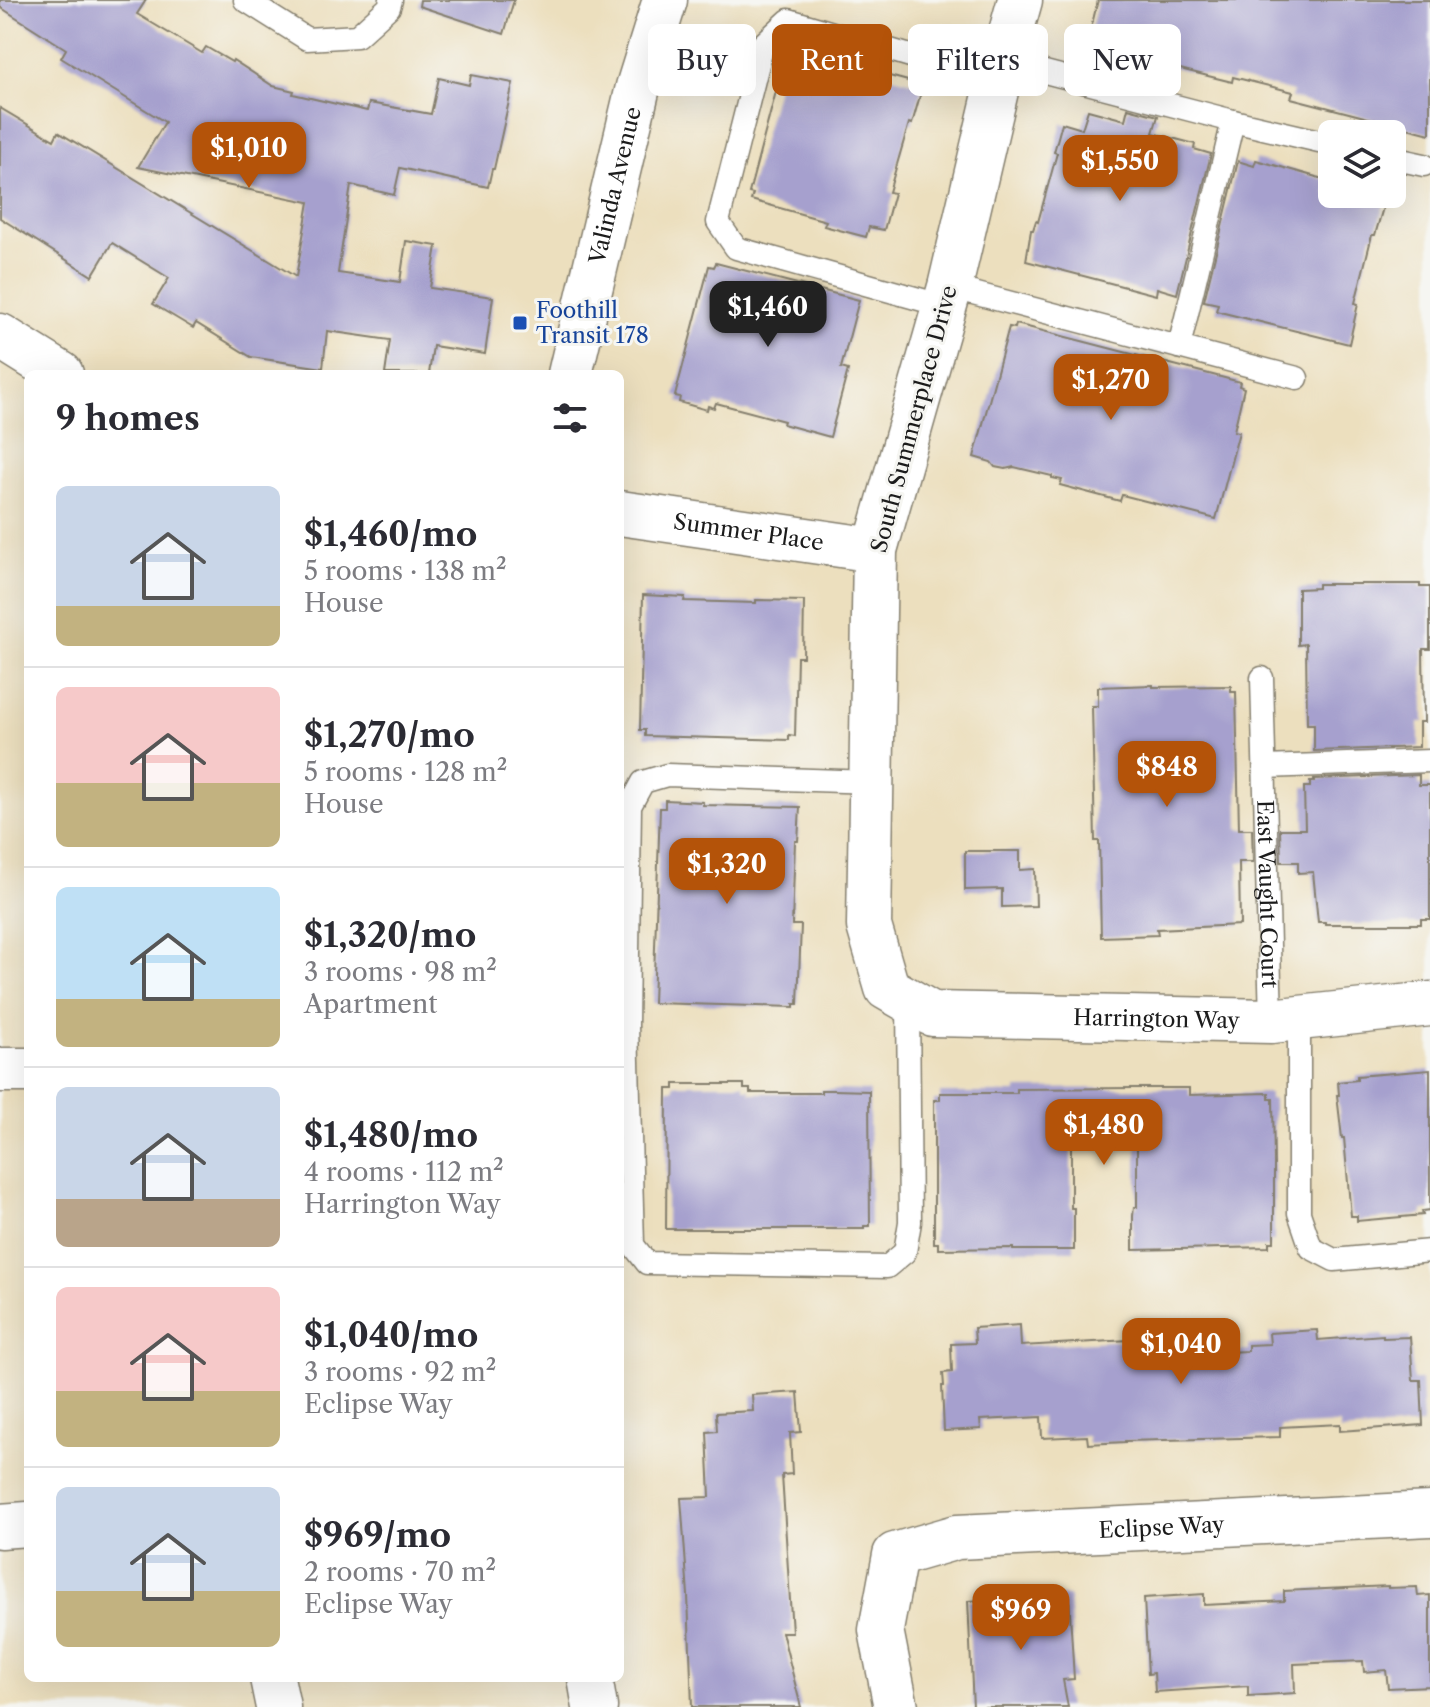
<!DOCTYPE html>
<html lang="en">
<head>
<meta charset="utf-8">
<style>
	body { margin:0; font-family:"Libre Caslon Text",serif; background:#f7f7f7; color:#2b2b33; height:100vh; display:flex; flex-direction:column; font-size:30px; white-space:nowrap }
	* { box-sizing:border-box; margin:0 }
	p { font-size:26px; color:#7c7c81 }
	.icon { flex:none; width:44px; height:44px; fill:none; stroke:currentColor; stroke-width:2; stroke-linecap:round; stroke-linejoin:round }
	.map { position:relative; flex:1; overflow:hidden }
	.drawer { position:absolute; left:24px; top:370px; width:600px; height:1312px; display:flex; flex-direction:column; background:#fff; border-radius:12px; box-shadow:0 8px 32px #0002 }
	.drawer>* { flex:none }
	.guide { position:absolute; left:648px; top:24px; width:662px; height:72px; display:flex; gap:16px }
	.controls { position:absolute; left:1318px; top:120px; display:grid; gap:16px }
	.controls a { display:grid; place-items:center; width:88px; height:88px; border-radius:12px; background:#fff; box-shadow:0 8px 32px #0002; font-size:40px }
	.price { position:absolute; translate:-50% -68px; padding:0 18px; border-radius:16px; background:#b45309; color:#fff; font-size:26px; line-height:52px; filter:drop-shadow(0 2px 4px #0008) }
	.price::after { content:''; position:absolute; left:50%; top:48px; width:24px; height:18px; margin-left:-12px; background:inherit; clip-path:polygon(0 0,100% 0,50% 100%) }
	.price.selected { background:#222; color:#fff }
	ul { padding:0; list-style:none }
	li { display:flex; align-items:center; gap:24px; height:200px; padding:0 32px }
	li+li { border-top:2px solid #e1e1e2 }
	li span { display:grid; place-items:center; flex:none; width:224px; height:160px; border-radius:12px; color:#555 }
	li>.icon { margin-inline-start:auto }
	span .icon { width:96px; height:96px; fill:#fffc; stroke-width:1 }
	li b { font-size:34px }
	h2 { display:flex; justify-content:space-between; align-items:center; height:96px; padding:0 32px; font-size:34px }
	.tag { padding:0 28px; border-radius:12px; background:#fff; box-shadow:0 8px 32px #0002; font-size:28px; line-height:72px }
	.tag.selected { background:#b45309; color:#fff }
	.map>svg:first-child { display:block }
	.building { fill:#a6a0ce }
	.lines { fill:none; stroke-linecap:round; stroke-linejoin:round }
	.lane-casing { stroke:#847e6d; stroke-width:25 }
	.street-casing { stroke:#847e6d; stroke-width:47 }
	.secondary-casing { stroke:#847e6d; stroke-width:47 }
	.lane { stroke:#fff; stroke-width:22 }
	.street { stroke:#fff; stroke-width:44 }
	.secondary { stroke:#fff; stroke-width:44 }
	.transit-dot { fill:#1a4fb4; stroke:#f6f6f2; stroke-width:3 }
	.labels { text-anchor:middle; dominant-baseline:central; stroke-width:6; stroke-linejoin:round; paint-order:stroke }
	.street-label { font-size:22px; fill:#1c1c1c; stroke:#f6f6f2 }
	.transit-label { font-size:22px; fill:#164399; stroke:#f6f6f2; text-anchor:start }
</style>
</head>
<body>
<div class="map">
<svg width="1430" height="1707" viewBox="0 0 1430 1707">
	<rect width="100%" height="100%" fill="#f6f6f2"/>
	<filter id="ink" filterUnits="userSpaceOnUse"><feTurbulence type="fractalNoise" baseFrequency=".0125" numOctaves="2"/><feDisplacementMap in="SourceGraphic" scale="16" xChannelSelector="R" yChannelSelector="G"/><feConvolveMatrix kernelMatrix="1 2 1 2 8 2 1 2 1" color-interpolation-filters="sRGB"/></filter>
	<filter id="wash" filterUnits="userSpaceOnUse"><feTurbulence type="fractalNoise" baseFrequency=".006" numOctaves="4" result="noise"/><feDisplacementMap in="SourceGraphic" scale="32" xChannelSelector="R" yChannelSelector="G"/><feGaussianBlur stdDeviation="1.8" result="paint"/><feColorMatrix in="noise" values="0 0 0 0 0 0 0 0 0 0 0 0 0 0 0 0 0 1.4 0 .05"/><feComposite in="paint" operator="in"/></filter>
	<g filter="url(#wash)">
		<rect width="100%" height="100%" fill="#ecdfbe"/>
		<g id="blocks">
			<g class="building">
				<polygon points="0,0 146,0 137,14 202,53 206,47 232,62 233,60 273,86 294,91 293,94 367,111 369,103 431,114 439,78 469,85 471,75 513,83 494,169 492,169 488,187 400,168 394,195 351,185 338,273 400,282 406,241 437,246 430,288 493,297 485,354 433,346 429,374 385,374 390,340 327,331 323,368 251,357 196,323 193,328 153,304 169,278 112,243 92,276 0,218 0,108 54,140 58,132 296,277 309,202 138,167 165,122 61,58 66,49 0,7"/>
				<polygon points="420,0 514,0 504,34 419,6"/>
				<polygon points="1098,0 1430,0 1430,134 1291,98 1293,92 1233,77 1232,82 1172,67 1166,89 1136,81 1142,59 1093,46 1094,41 1088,40"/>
				<polygon points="792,50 923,85 912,124 909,123 889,192 894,193 884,230 869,227 866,237 824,226 826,221 751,200 753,194 749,193 786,54 790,56"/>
				<polygon points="1128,108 1158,116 1153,133 1195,144 1194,149 1211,154 1177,294 1157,288 1156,295 1026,261 1031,230 1033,230 1036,221 1038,222 1057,153 1054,152 1062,123 1082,129 1088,110 1125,120"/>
				<polygon points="1256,160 1327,180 1326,183 1329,184 1326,194 1387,194 1375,235 1372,235 1355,303 1358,304 1349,344 1216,311 1218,304 1204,301 1238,161 1254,166"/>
				<polygon points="716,263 859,300 841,368 848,370 830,437 783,424 784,421 716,403 714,408 708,406 707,410 679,402 680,397 675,396 709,266 714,267"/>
				<polygon points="1016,324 1240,382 1239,386 1244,388 1234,431 1239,432 1216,519 1122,495 1120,501 1060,485 1062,480 1052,478 1052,476 1014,467 1005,469 995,467 991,462 974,457 1009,327 1015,328"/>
				<polygon points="1318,584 1420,584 1420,587 1430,587 1430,649 1423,649 1424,722 1419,722 1419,747 1314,751 1314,724 1307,724 1306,644 1298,645 1298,589 1318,588"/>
				<polygon points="643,595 685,597 684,601 756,603 756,600 804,601 803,657 797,657 795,736 789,735 789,740 645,736 645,730 640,730"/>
				<polygon points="1153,685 1153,687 1231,686 1231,692 1236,692 1239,829 1252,829 1253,862 1239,862 1240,925 1157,929 1158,935 1101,937 1099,841 1095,841 1092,706 1098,706 1098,687"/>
				<polygon points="1419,775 1419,785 1430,785 1430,919 1421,919 1421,924 1325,924 1325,922 1318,922 1313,872 1298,873 1298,862 1281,862 1280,829 1305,829 1304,787 1310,787 1310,782 1314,782 1314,779"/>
				<polygon points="665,800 703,802 703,805 800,807 798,841 795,841 792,925 801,925 798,1004 794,1004 794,1007 653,1003 660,808 665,808"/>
				<polygon points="965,851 1020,851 1020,870 1035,869 1036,906 1002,907 1002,889 965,890"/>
				<polygon points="1430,1070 1430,1210 1422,1211 1423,1215 1357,1221 1357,1216 1351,1216 1344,1138 1342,1138 1337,1095 1339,1095 1338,1082 1357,1080 1357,1076"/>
				<polygon points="674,1084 744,1084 744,1089 750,1089 750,1093 821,1093 821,1090 834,1090 869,1091 870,1226 864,1226 864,1229 666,1229 667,1089 674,1089"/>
				<polygon points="1134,1088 1189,1088 1189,1095 1269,1093 1269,1099 1273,1099 1274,1166 1274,1242 1269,1242 1269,1247 1133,1250 1133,1216 1134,1207 1137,1207 1137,1136 1134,1136 1134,1124 1074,1124 1074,1136 1071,1136 1071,1208 1074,1208 1074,1250 1013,1250 1013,1248 938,1249 938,1243 934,1243 934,1100 940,1100 940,1093 1017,1093 1017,1089"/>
				<polygon points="1020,1325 1021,1346 1130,1340 1130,1327 1166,1326 1167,1347 1183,1347 1183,1354 1248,1351 1248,1345 1270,1344 1269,1333 1317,1330 1318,1340 1383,1335 1383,1338 1410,1337 1413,1380 1421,1380 1423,1425 1340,1431 1340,1424 1280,1427 1280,1437 1125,1441 1125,1442 1088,1444 1087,1436 1042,1438 1041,1417 980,1420 981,1429 944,1431 942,1386 944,1386 943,1373 952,1372 951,1344 975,1343 974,1328"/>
				<polygon points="798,1392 801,1432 790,1433 792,1474 782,1475 792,1632 782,1632 801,1707 692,1707 688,1595 681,1498 710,1497 707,1432 717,1431 716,1413 753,1411 752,1395"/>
				<polygon points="1388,1586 1388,1588 1417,1587 1418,1596 1430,1595 1430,1686 1388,1688 1386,1670 1364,1672 1363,1661 1294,1664 1295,1693 1248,1696 1248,1686 1155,1692 1154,1673 1148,1674 1144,1598 1204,1594 1204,1605 1284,1601 1284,1591"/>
				<polygon points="1069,1596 1074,1679 1063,1680 1068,1707 973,1707 968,1601"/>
			</g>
		</g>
	</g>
	<g filter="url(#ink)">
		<use href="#blocks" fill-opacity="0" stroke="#847e6d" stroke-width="2"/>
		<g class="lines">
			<g class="lane-casing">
				<g id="lane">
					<polyline points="245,0 307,39 357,36 389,7 391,0"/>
					<polyline points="1003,61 1233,121 1332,144"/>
					<polyline points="1392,158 1424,165"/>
					<polyline points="950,287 1297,378"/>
					<polyline points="944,306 736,248 718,222 763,44 789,20 998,82"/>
					<polyline points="1179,347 1233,121"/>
					<path id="s1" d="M 1262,678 L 1271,1021"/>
					<polyline points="1265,767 1430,761"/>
					<polyline points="872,782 667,775 643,782 630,806 627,1025 633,1245 647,1263 887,1267 905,1252 910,1222 908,1000"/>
					<polyline points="1299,1019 1299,1213 1311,1248 1334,1260 1430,1251"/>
				</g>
			</g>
			<g class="street-casing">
				<g id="street">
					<path id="s2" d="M 1020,0 L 1003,61 L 950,287 L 875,550 L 869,926 L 887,988 L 932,1014 L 1271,1021 L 1430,1004"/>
					<polyline points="0,336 61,374"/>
					<path id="s3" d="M 620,513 L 875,550"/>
					<polyline points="0,1070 28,1070"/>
					<polyline points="0,1526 28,1524"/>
					<polyline points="272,1678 278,1707"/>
					<path id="s4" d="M 896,1707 L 881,1630 L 895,1555 L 957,1537 L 1430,1514"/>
				</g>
			</g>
			<g class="secondary-casing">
				<g id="secondary">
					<path id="s5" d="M 570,374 L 638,87 L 665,0"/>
					<polyline points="590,1678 595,1707"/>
				</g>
			</g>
			<use href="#lane" class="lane"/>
			<use href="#street" class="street"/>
			<use href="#secondary" class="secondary"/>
		</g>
	</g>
	<rect class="transit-dot" x="512" y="315" width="16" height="16" rx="4"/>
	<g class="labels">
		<g class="street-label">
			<text stroke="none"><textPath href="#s5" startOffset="194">Valinda Avenue</textPath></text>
			<text transform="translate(914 419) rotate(-75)">South Summerplace Drive</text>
			<text stroke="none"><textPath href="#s3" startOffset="130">Summer Place</textPath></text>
			<text stroke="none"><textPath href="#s1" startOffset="216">East Vaught Court</textPath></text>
			<text stroke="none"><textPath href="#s2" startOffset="1286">Harrington Way</textPath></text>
			<text stroke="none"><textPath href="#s4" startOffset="424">Eclipse Way</textPath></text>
		</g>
		<g class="transit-label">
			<text x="536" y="310">Foothill<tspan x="536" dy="25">Transit 178</tspan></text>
		</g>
	</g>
</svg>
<div class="controls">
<a><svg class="icon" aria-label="layers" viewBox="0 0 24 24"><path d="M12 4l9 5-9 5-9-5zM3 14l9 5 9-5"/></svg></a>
</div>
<b class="price" style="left:249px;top:190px">$1,010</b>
<b class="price" style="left:1120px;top:203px">$1,550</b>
<b class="price selected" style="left:768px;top:349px">$1,460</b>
<b class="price" style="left:1111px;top:422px">$1,270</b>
<b class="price" style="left:1167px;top:809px">$848</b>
<b class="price" style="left:727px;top:906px">$1,320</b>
<b class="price" style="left:1104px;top:1167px">$1,480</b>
<b class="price" style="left:1181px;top:1386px">$1,040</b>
<b class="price" style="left:1021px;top:1652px">$969</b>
<div class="guide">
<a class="tag">Buy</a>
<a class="tag selected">Rent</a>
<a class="tag">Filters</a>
<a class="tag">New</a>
</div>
<section class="drawer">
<h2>9 homes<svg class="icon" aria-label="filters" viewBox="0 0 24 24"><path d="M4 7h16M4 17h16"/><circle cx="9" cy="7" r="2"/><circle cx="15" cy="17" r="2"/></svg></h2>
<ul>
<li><span style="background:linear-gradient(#c9d6e8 75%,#c2b280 0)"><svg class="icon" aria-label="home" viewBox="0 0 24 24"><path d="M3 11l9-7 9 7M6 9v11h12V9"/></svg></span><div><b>$1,460/mo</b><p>5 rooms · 138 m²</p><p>House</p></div></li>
<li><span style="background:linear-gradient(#f6c9c9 60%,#c2b280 0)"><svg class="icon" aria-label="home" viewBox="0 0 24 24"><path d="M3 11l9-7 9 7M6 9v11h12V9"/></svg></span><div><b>$1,270/mo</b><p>5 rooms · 128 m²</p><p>House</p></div></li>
<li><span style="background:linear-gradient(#bfe0f5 70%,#c2b280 0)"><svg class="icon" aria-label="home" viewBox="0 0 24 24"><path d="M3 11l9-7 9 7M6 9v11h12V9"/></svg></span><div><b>$1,320/mo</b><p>3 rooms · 98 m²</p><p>Apartment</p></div></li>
<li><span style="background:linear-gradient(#c9d6e8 70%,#b9a48a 0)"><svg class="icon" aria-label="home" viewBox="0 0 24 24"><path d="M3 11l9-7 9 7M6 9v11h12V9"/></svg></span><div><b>$1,480/mo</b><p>4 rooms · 112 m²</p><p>Harrington Way</p></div></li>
<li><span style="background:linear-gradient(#f6c9c9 65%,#c2b280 0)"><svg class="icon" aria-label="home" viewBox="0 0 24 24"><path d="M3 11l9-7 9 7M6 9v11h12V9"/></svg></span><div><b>$1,040/mo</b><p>3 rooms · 92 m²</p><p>Eclipse Way</p></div></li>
<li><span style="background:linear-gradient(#c9d6e8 65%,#c2b280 0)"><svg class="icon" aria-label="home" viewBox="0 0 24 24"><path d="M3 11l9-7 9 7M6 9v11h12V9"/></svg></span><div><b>$969/mo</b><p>2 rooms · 70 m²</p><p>Eclipse Way</p></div></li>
</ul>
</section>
</div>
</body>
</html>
